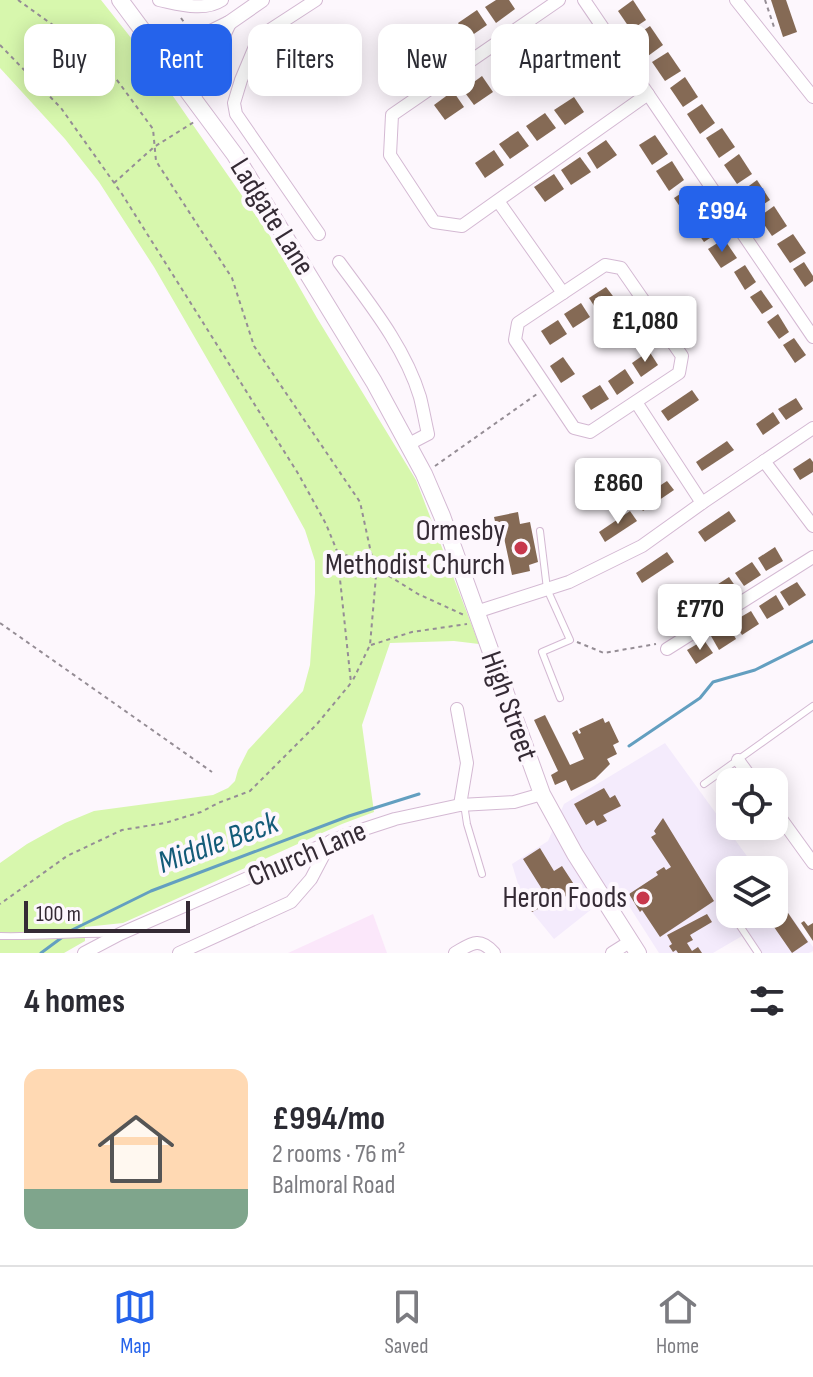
<!DOCTYPE html>
<html lang="en">
<head>
<meta charset="utf-8">
<style>
	body { margin:0; font-family:"Sofia Sans Condensed",sans-serif; background:#f7f7f7; color:#2b2b33; height:100vh; display:flex; flex-direction:column; font-size:30px; white-space:nowrap }
	* { box-sizing:border-box; margin:0 }
	p { font-size:26px; color:#7c7c81 }
	.icon { flex:none; width:44px; height:44px; fill:none; stroke:currentColor; stroke-width:2; stroke-linecap:round; stroke-linejoin:round }
	.map { position:relative; height:953px; overflow:hidden }
	.panel { display:flex; flex-direction:column; background:#fff; flex:1 }
	.panel>* { flex:none }
	.hud { position:absolute; left:24px; top:24px; width:766px; height:72px; display:flex; gap:16px }
	.fabs { position:absolute; left:716px; top:768px; display:grid; gap:16px }
	.fabs a { display:grid; place-items:center; width:72px; height:72px; border-radius:16px; background:#fff; box-shadow:0 4px 20px #0003; font-size:40px }
	.scale { position:absolute; left:24px; bottom:20px; width:166px; box-sizing:border-box; padding-left:8px; border:4px solid #352b35; border-top:0; font-size:22px; line-height:28px; white-space:nowrap; color:#352b35; -webkit-text-stroke:6px #fdf7fd; paint-order:stroke }
	.price { position:absolute; translate:-50% -68px; padding:0 18px; border-radius:8px; background:#fff; color:#222; font-size:26px; line-height:52px; filter:drop-shadow(0 2px 4px #0008) }
	.price::after { content:''; position:absolute; left:50%; top:48px; width:24px; height:18px; margin-left:-12px; background:inherit; clip-path:polygon(0 0,100% 0,50% 100%) }
	.price.selected { background:#2563eb; color:#fff }
	ul { padding:0; list-style:none }
	li { display:flex; align-items:center; gap:24px; height:200px; padding:0 24px }
	li span { display:grid; place-items:center; flex:none; width:224px; height:160px; border-radius:16px; color:#555 }
	li>.icon { margin-inline-start:auto }
	span .icon { width:96px; height:96px; fill:#fffc; stroke-width:1 }
	li b { font-size:34px }
	h2 { display:flex; justify-content:space-between; align-items:center; height:96px; padding:0 24px; font-size:34px }
	.pill { padding:0 28px; border-radius:16px; background:#fff; box-shadow:0 4px 20px #0003; font-size:28px; line-height:72px }
	.pill.selected { background:#2563eb; color:#fff }
	.tabs { display:flex; justify-content:space-around; align-items:center; height:112px; border-top:2px solid #e1e1e2; background:#fff; font-size:22px; color:#7c7c81 }
	.tabs a { display:grid; justify-items:center; gap:4px }
	.tabs .selected { color:#2563eb }
	.map>svg:first-child { display:block }
	.commercial { fill:#f4ebfc }
	.built { fill:#fbe7fa }
	.green { fill:#d7f7ad }
	.lines { fill:none; stroke-linecap:round; stroke-linejoin:round }
	.stream { stroke:#639fc0; stroke-width:3 }
	.building { fill:#856a55 }
	.service-casing { stroke:#d4b9d3; stroke-width:8 }
	.minor-casing { stroke:#d4b9d3; stroke-width:14 }
	.tertiary-casing { stroke:#d4b9d3; stroke-width:16 }
	.secondary-casing { stroke:#d4b9d3; stroke-width:18 }
	.path { stroke:#958d95; stroke-width:2; stroke-dasharray:4 4; stroke-linecap:butt }
	.service { stroke:#fff; stroke-width:6 }
	.minor { stroke:#fff; stroke-width:12 }
	.tertiary { stroke:#fff; stroke-width:14 }
	.secondary { stroke:#fff; stroke-width:16 }
	.poi-dot { fill:#c7374c; stroke:#fdf7fd; stroke-width:3 }
	.labels { text-anchor:middle; dominant-baseline:central; stroke-width:8; stroke-linejoin:round; paint-order:stroke }
	.street-label { font-size:30px; fill:#352b35; stroke:#fdf7fd }
	.poi-label { font-size:30px; fill:#352b35; stroke:#fdf7fd; text-anchor:end }
	.water-label { font-size:32px; font-style:italic; fill:#145b78; stroke:#fdf7fd }
</style>
</head>
<body>
<div class="map">
<svg width="813" height="953" viewBox="0 0 813 953">
	<rect width="100%" height="100%" fill="#fdf7fd"/>
	<polygon class="commercial" points="665,743 757,870 730,870 730,914 774,914 774,893 813,947 813,951 809,953 753,953 742,936 713,953 659,953 620,892 593,908 554,939 523,901 512,864 548,841 564,804"/>
	<polygon class="built" points="373,914 387,953 288,953"/>
	<polygon class="green" points="0,0 101,0 143,53 270,236 317,318 416,480 479,644 454,641 390,643 362,725 374,812 342,824 123,923 85,927 85,941 64,953 0,953 0,863 27,844 65,823 94,811 213,795 228,788 235,781 238,770 248,750 303,691 310,665 315,593 315,561 305,530 283,490 154,267 99,182 65,139 0,68"/>
	<g class="lines">
		<g class="stream">
			<polyline points="629,746 700,698 713,682 755,670 813,641"/>
			<polyline points="41,953 72,930 151,891 349,816 419,794"/>
		</g>
	</g>
	<g class="building">
		<polygon points="496,0 509,0 515,9 496,23 485,7"/>
		<polygon points="633,0 646,20 631,30 618,11"/>
		<polygon points="771,0 786,0 797,32 783,37"/>
		<polygon points="477,10 487,25 468,38 458,23"/>
		<polygon points="650,26 663,45 648,56 635,36"/>
		<polygon points="450,28 461,43 441,56 431,41"/>
		<polygon points="668,52 681,71 665,81 652,62"/>
		<polygon points="482,76 493,92 474,105 463,90"/>
		<polygon points="685,77 698,97 683,107 670,88"/>
		<polygon points="453,91 464,107 445,120 434,105"/>
		<polygon points="574,97 584,112 565,125 554,110"/>
		<polygon points="702,104 715,123 700,134 687,114"/>
		<polygon points="545,113 556,128 537,141 526,126"/>
		<polygon points="722,128 735,147 719,158 706,138"/>
		<polygon points="518,131 529,146 510,159 499,144"/>
		<polygon points="655,135 668,154 652,165 639,145"/>
		<polygon points="606,140 617,155 597,169 587,153"/>
		<polygon points="494,150 504,165 485,178 475,163"/>
		<polygon points="739,154 752,174 737,184 724,165"/>
		<polygon points="580,157 591,172 571,185 561,170"/>
		<polygon points="672,161 684,180 669,191 656,171"/>
		<polygon points="554,174 564,189 545,202 534,187"/>
		<polygon points="757,180 770,200 755,210 742,191"/>
		<polygon points="689,188 703,207 687,217 674,198"/>
		<polygon points="774,206 787,226 772,236 759,217"/>
		<polygon points="706,213 719,232 704,242 691,223"/>
		<polygon points="793,234 806,253 790,263 777,244"/>
		<polygon points="724,239 737,258 721,268 708,249"/>
		<polygon points="804,262 813,276 813,281 805,287 793,269"/>
		<polygon points="745,265 756,282 745,290 734,272"/>
		<polygon points="606,287 616,300 598,312 589,298"/>
		<polygon points="761,290 773,307 762,314 750,297"/>
		<polygon points="581,303 590,317 573,328 564,314"/>
		<polygon points="632,311 644,327 630,337 618,320"/>
		<polygon points="778,314 789,332 779,339 767,322"/>
		<polygon points="558,320 567,334 550,345 541,331"/>
		<polygon points="794,338 806,355 795,363 783,345"/>
		<polygon points="649,351 658,365 641,377 632,363"/>
		<polygon points="563,357 575,374 561,383 550,366"/>
		<polygon points="625,369 634,383 617,395 608,381"/>
		<polygon points="600,385 609,399 591,410 582,396"/>
		<polygon points="692,390 699,400 668,421 661,411"/>
		<polygon points="796,398 803,409 786,420 778,409"/>
		<polygon points="773,412 780,423 763,435 756,424"/>
		<polygon points="727,441 734,450 702,471 696,462"/>
		<polygon points="810,458 813,462 813,472 800,480 793,469"/>
		<polygon points="667,481 674,490 643,511 636,501"/>
		<polygon points="630,511 637,521 605,542 599,532"/>
		<polygon points="729,511 736,521 705,542 698,532"/>
		<polygon points="518,512 520,524 530,522 538,562 529,565 530,571 512,575 503,533 498,534 494,517"/>
		<polygon points="775,547 783,561 766,571 758,558"/>
		<polygon points="667,552 674,562 642,583 636,573"/>
		<polygon points="752,562 761,575 744,586 735,573"/>
		<polygon points="729,577 738,590 721,601 712,588"/>
		<polygon points="797,582 806,595 789,606 780,592"/>
		<polygon points="706,591 715,604 698,616 690,602"/>
		<polygon points="776,595 784,609 767,619 759,606"/>
		<polygon points="683,605 692,619 675,630 667,617"/>
		<polygon points="751,611 759,624 742,635 734,621"/>
		<polygon points="728,625 736,639 719,650 711,636"/>
		<polygon points="704,640 713,653 696,664 687,650"/>
		<polygon points="545,715 570,765 584,759 572,733 577,730 579,734 581,733 579,729 603,718 605,723 609,721 619,742 613,745 617,754 607,759 610,764 595,779 571,791 566,780 555,785 551,775 558,771 534,720"/>
		<polygon points="604,788 610,798 615,795 621,806 603,815 607,821 597,826 594,820 586,825 574,804"/>
		<polygon points="663,818 714,901 660,937 642,910 640,912 629,894 658,875 656,872 664,867 666,870 671,867 651,837 656,834 654,831"/>
		<polygon points="540,848 554,871 562,866 577,889 552,905 523,859"/>
		<polygon points="533,895 540,908 532,912 526,899"/>
		<polygon points="774,906 780,915 786,910 808,942 792,953 765,914 774,914"/>
		<polygon points="707,914 712,922 690,935 693,940 687,943 692,951 698,947 702,953 678,953 676,950 673,952 669,946 672,944 667,935"/>
		<polygon points="804,921 808,926 813,923 813,941 801,923"/>
	</g>
	<g class="lines">
		<g class="service-casing">
			<g id="service">
				<polyline points="540,531 547,589 570,640 542,652 560,698"/>
				<polyline points="704,784 813,706"/>
				<polyline points="464,804 467,824 482,874"/>
				<polyline points="732,914 758,953"/>
				<path d="M 0,936 C 39,937 77,933 116,934"/>
			</g>
		</g>
		<g class="minor-casing">
			<g id="minor">
				<path d="M 159,0 C 179,4 204,12 222,0"/>
				<polyline points="316,0 259,37 241,80 234,103 236,114 319,234"/>
				<polyline points="559,0 392,115 390,155 434,222 462,226 648,94"/>
				<polyline points="584,0 813,337"/>
				<polyline points="736,0 813,97"/>
				<polyline points="498,201 563,293"/>
				<path d="M 339,262 C 369,303 405,347 420,397 C 423,409 425,421 428,434 L 407,445"/>
				<polygon points="605,265 621,268 682,356 679,373 590,432 574,428 515,340 518,323"/>
				<polyline points="636,402 702,503"/>
				<polyline points="764,461 813,526"/>
				<polyline points="476,612 569,582 642,546 702,503 813,428"/>
				<polyline points="667,649 813,557"/>
				<polyline points="457,709 467,763 460,805"/>
				<polyline points="738,760 754,782"/>
				<polyline points="774,809 813,863"/>
				<polyline points="84,953 120,934 346,835 395,819 460,805 514,802 542,794"/>
				<polyline points="179,953 291,902 311,879 331,841"/>
				<path d="M 455,953 C 471,944 479,936 494,953"/>
				<polyline points="612,953 631,941"/>
			</g>
		</g>
		<g class="tertiary-casing">
			<g id="tertiary">
				<polyline points="162,56 229,23 262,0"/>
				<polyline points="193,98 229,23"/>
			</g>
		</g>
		<g class="secondary-casing">
			<polyline id="secondary" points="120,0 235,155 374,382 424,474 442,516 542,794 575,854 638,953"/>
		</g>
		<g class="path">
			<polyline points="18,0 103,61 153,129 156,161 232,278 254,346 360,502 376,576 370,645 352,682"/>
			<polyline points="765,0 775,30"/>
			<polyline points="181,18 189,29"/>
			<polyline points="0,45 61,108 122,194 299,475 326,524 337,551 351,683 317,724 250,791 218,803 201,812 165,823 122,830 67,856 0,904"/>
			<polyline points="114,183 154,147 194,122"/>
			<polyline points="435,466 537,394"/>
			<polyline points="338,552 373,566 418,594 464,615"/>
			<polyline points="0,623 212,772"/>
			<polyline points="577,642 604,653 656,644"/>
			<polyline points="371,645 412,632 467,624"/>
		</g>
		<use href="#service" class="service"/>
		<use href="#minor" class="minor"/>
		<use href="#tertiary" class="tertiary"/>
		<use href="#secondary" class="secondary"/>
	</g>
	<g class="poi-dot">
		<circle cx="521" cy="548" r="8"/>
		<circle cx="643" cy="898" r="8"/>
	</g>
	<g class="labels">
		<g class="street-label">
			<text transform="translate(272 217) rotate(58)">Ladgate Lane</text>
			<text transform="translate(509 706) rotate(70)">High Street</text>
			<text transform="translate(307 854) rotate(-23)">Church Lane</text>
		</g>
		<g class="poi-label">
			<text x="505" y="531">Ormesby<tspan x="505" dy="34">Methodist Church</tspan></text>
			<text x="627" y="898">Heron Foods</text>
		</g>
		<g class="water-label">
			<text transform="translate(218 843) rotate(-20)">Middle Beck</text>
		</g>
	</g>
</svg>
<div class="fabs">
<a><svg class="icon" aria-label="locate" viewBox="0 0 24 24"><circle cx="12" cy="12" r="6"/><path d="M12 2v4M12 18v4M2 12h4M18 12h4"/></svg></a>
<a><svg class="icon" aria-label="layers" viewBox="0 0 24 24"><path d="M12 4l9 5-9 5-9-5zM3 14l9 5 9-5"/></svg></a>
</div>
<div class="scale">100 m</div>
<b class="price selected" style="left:722px;top:254px">£994</b>
<b class="price" style="left:645px;top:364px">£1,080</b>
<b class="price" style="left:618px;top:526px">£860</b>
<b class="price" style="left:700px;top:652px">£770</b>
<div class="hud">
<a class="pill">Buy</a>
<a class="pill selected">Rent</a>
<a class="pill">Filters</a>
<a class="pill">New</a>
<a class="pill">Apartment</a>
</div>
</div>
<section class="panel">
<h2>4 homes<svg class="icon" aria-label="filters" viewBox="0 0 24 24"><path d="M4 7h16M4 17h16"/><circle cx="9" cy="7" r="2"/><circle cx="15" cy="17" r="2"/></svg></h2>
<ul>
<li><span style="background:linear-gradient(#ffd9b3 75%,#7fa58c 0)"><svg class="icon" aria-label="home" viewBox="0 0 24 24"><path d="M3 11l9-7 9 7M6 9v11h12V9"/></svg></span><div><b>£994/mo</b><p>2 rooms · 76 m²</p><p>Balmoral Road</p></div></li>
</ul>
</section>
<nav class="tabs">
<a class="selected"><svg class="icon" aria-label="map" viewBox="0 0 24 24"><path d="M3 6l6-2 6 2 6-2v14l-6 2-6-2-6 2zM9 4v14M15 6v14"/></svg>Map</a>
<a><svg class="icon" aria-label="saved" viewBox="0 0 24 24"><path d="M7 4h10v16l-5-4-5 4z"/></svg>Saved</a>
<a><svg class="icon" aria-label="home" viewBox="0 0 24 24"><path d="M3 11l9-7 9 7M6 9v11h12V9"/></svg>Home</a>
</nav>
</body>
</html>
